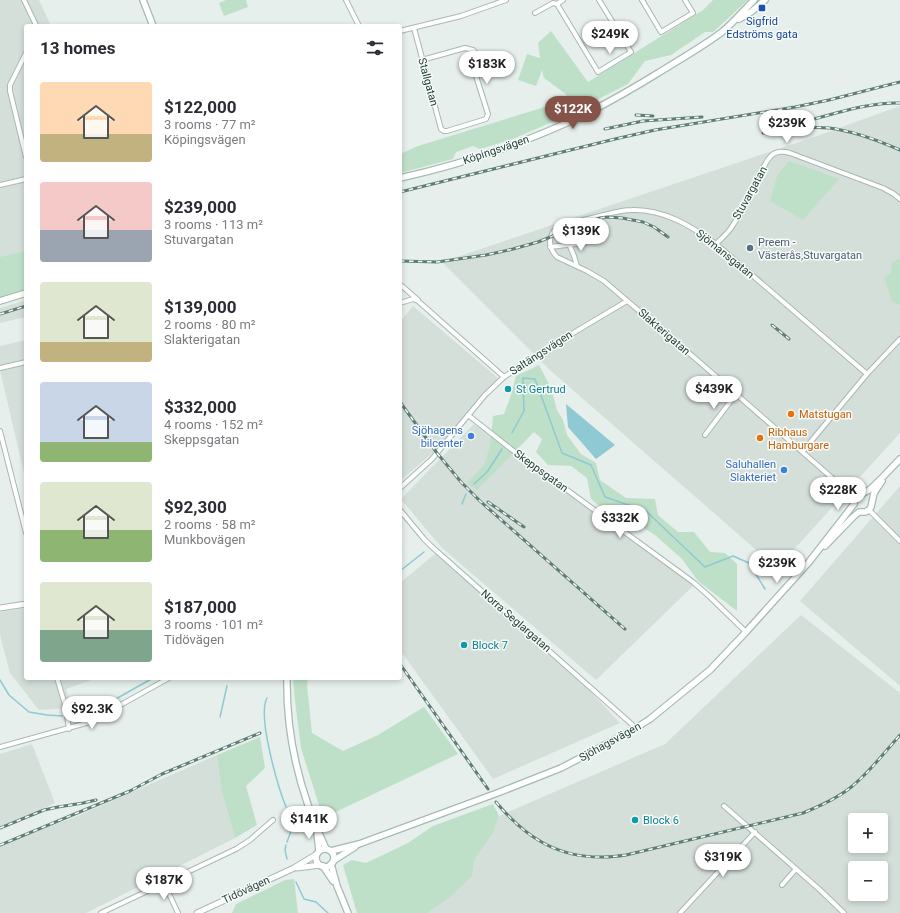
<!DOCTYPE html>
<html lang="en">
<head>
<meta charset="utf-8">
<style>
	body { margin:0; font-family:Roboto,sans-serif; background:#f2f2f3; color:#2b2b33; height:100vh; display:flex; flex-direction:column; font-size:15px; white-space:nowrap }
	* { box-sizing:border-box; margin:0 }
	p { font-size:13px; color:#7c7c81 }
	.icon { flex:none; width:22px; height:22px; fill:none; stroke:currentColor; stroke-width:2; stroke-linecap:round; stroke-linejoin:round }
	.map { position:relative; flex:1; overflow:hidden }
	.panel { position:absolute; left:24px; top:24px; width:378px; height:656px; display:flex; flex-direction:column; background:#fff; border-radius:4px; box-shadow:0 2px 6px #0003 }
	.panel>* { flex:none }
	.fabs { position:absolute; left:848px; top:813px; display:grid; gap:8px }
	.fabs a { display:grid; place-items:center; width:40px; height:40px; border-radius:4px; background:#fff; box-shadow:0 2px 6px #0003; font-size:20px }
	.price { position:absolute; translate:-50% -34px; padding:0 9px; border-radius:14px; background:#fff; color:#222; font-size:13px; line-height:26px; filter:drop-shadow(0 1px 2px #0008) }
	.price::after { content:''; position:absolute; left:50%; top:24px; width:12px; height:9px; margin-left:-6px; background:inherit; clip-path:polygon(0 0,100% 0,50% 100%) }
	.price.current { background:#855347; color:#fff }
	ul { padding:0; list-style:none }
	li { display:flex; align-items:center; gap:12px; height:100px; padding:0 16px }
	li span { display:grid; place-items:center; flex:none; width:112px; height:80px; border-radius:4px; color:#555 }
	li>.icon { margin-inline-start:auto }
	span .icon { width:48px; height:48px; fill:#fffc; stroke-width:1 }
	li b { font-size:17px }
	h2 { display:flex; justify-content:space-between; align-items:center; height:48px; padding:0 16px; font-size:17px }
	.map>svg:first-child { display:block }
	.built { fill:#d4dfda; fill-rule:evenodd }
	.green { fill:#bfe0c8 }
	.water { fill:#8ec9d4 }
	.lines { fill:none; stroke-linecap:round; stroke-linejoin:round }
	.stream { stroke:#8ec9d4; stroke-width:1.5 }
	.minor-casing { stroke:#a8b8b2; stroke-width:6 }
	.tertiary-casing { stroke:#a8b8b2; stroke-width:7 }
	.secondary-casing { stroke:#a4bbb3; stroke-width:8 }
	.minor { stroke:#fff; stroke-width:4 }
	.tertiary { stroke:#fff; stroke-width:5 }
	.secondary { stroke:#fff; stroke-width:5.5 }
	.rail-casing { stroke:#5f7d75; stroke-width:3 }
	.rail { stroke:#f7fbf9; stroke-width:1.5; stroke-dasharray:4.5; stroke-linecap:butt }
	.transit-dot { fill:#1a4fb4; stroke:#f7fbf9; stroke-width:1.5 }
	.service-dot { fill:#5c6f8a; stroke:#f7fbf9; stroke-width:1.5 }
	.culture-dot { fill:#0f9aa8; stroke:#f7fbf9; stroke-width:1.5 }
	.food-dot { fill:#e8710a; stroke:#f7fbf9; stroke-width:1.5 }
	.shop-dot { fill:#3f7fe0; stroke:#f7fbf9; stroke-width:1.5 }
	.labels { text-anchor:middle; dominant-baseline:central; stroke-width:3; stroke-linejoin:round; paint-order:stroke }
	.transit-label { font-size:11px; fill:#164399; stroke:#f7fbf9 }
	.street-label { font-size:11px; fill:#24423a; stroke:#f7fbf9 }
	.service-label { font-size:11px; fill:#4e5e75; stroke:#f7fbf9; text-anchor:start }
	.culture-label { font-size:11px; fill:#0d838f; stroke:#f7fbf9; text-anchor:start }
	.food-label { font-size:11px; fill:#c56008; stroke:#f7fbf9; text-anchor:start }
	.shop-label { font-size:11px; fill:#366cbe; stroke:#f7fbf9; text-anchor:end }
</style>
</head>
<body>
<div class="map">
<svg width="900" height="913" viewBox="0 0 900 913">
	<rect width="100%" height="100%" fill="#e6efeb"/>
	<g class="built">
		<polygon points="0,0 39,0 51,26 26,26 26,251 0,258"/>
		<polygon points="900,106 900,433 777,568 551,371 442,262 817,136"/>
		<polygon points="26,300 26,317 0,323 0,308"/>
		<polygon points="413,306 499,379 438,448 400,481 400,322"/>
		<polygon points="26,340 26,482 0,370 0,346"/>
		<polygon points="474,424 694,585 596,680 441,547 401,499"/>
		<polygon points="900,486 900,686 800,601"/>
		<polygon points="436,553 577,677 620,723 493,779 400,650 400,583"/>
		<polygon points="26,608 26,678 97,678 66,689 71,708 39,710 10,673 0,635 0,612"/>
		<path d="M 801,615 L 900,693 L 900,913 L 427,913 L 472,876 L 475,858 L 499,816 L 665,744 ZM 855,820 L 881,820 L 881,846 L 855,846 ZM 855,868 L 881,868 L 881,894 L 855,894 Z"/>
		<polygon points="32,744 55,803 0,829 0,754"/>
		<polygon points="217,755 221,789 235,838 86,913 0,913 0,844 75,817"/>
	</g>
	<g class="green">
		<polygon points="226,0 246,0 248,7 224,16 219,3"/>
		<polygon points="713,0 748,0 713,32 705,32 671,55 645,61 628,84 561,118 513,139 480,149 473,146 456,152 453,159 400,173 400,154 418,146 548,106 567,95 544,78 542,70 536,86 518,80 527,54 540,58 538,43 551,31 588,82 703,10"/>
		<polygon points="789,161 839,179 803,220 770,201 777,176"/>
		<polygon points="26,251 26,289 0,297 0,257"/>
		<polygon points="900,258 900,305 892,301 884,278 891,273 892,262"/>
		<polygon points="539,365 551,388 557,410 563,420 567,435 581,454 596,463 600,480 626,498 655,499 658,515 678,532 694,532 710,552 725,553 737,564 737,611 698,581 682,559 655,535 626,517 608,513 591,499 587,478 571,466 548,465 536,452 542,439 534,432 477,490 467,483 484,465 490,446 493,416 504,414 511,395 516,376"/>
		<polygon points="293,678 308,678 307,685 312,733 343,751 378,735 424,707 458,754 323,818 301,748 295,701"/>
		<polygon points="260,737 265,768 246,786 257,825 235,838 221,789 217,755"/>
		<polygon points="493,804 499,816 492,834 475,858 472,876 450,897 427,913 357,913 343,865 352,860 366,863 408,843 433,826"/>
		<polygon points="294,879 298,913 232,913 236,904 285,880"/>
	</g>
	<polygon class="water" points="566,404 615,445 596,459 568,427"/>
	<g class="lines">
		<g class="stream">
			<polyline points="512,433 524,411 523,378 535,379 562,453 591,465 605,497 646,511 705,567 733,556 749,563 765,589"/>
			<polyline points="474,484 487,472 502,449"/>
			<polyline points="462,504 466,494"/>
			<polyline points="400,571 424,552"/>
			<polyline points="0,680 9,695 29,712 47,715 62,716"/>
			<path d="M 267,698 C 257,716 278,787 286,807"/>
			<polyline points="72,715 91,713 153,678"/>
			<polyline points="220,717 227,686"/>
			<polyline points="287,842 291,831 291,822"/>
			<polyline points="286,845 285,850 287,859"/>
			<polyline points="296,882 304,899 316,902 328,913"/>
		</g>
		<g class="minor-casing">
			<g id="minor">
				<polyline points="24,0 35,23 36,26"/>
				<polyline points="346,0 359,26"/>
				<polyline points="642,0 661,32 693,13 685,0"/>
				<polyline points="557,4 598,72 631,52 599,0"/>
				<polyline points="557,4 563,0"/>
				<polyline points="535,13 553,3 557,4"/>
				<polyline points="414,28 441,129 444,131 447,131 486,119 488,114 476,76 476,53 473,50 465,48 422,60"/>
				<polyline points="400,31 461,16 506,0"/>
				<polyline points="26,53 10,85 10,91 26,157"/>
				<polyline points="0,185 26,179"/>
				<polyline points="569,244 574,256 577,266"/>
				<path d="M 716,244 C 721,239 727,234 731,228 C 739,216 747,203 753,191 C 757,182 764,163 770,157 C 775,151 783,151 790,153 L 883,188 L 894,194 L 900,199"/>
				<polyline points="550,247 584,243"/>
				<polyline points="402,286 418,300"/>
				<polyline points="400,303 413,299 418,301 504,377"/>
				<polyline points="0,368 26,362"/>
				<polyline points="468,415 511,449 693,582 710,597 746,632"/>
				<polyline points="0,431 26,533"/>
				<polyline points="705,435 736,394"/>
				<polyline points="803,451 867,374 900,339"/>
				<polyline points="400,488 432,459 485,395 504,377 548,348 627,301"/>
				<path d="M 855,498 L 696,359 L 618,293 L 604,281 L 587,271 L 557,257 C 548,247 547,236 558,227 C 570,224 583,220 596,217 C 608,214 620,210 632,210 C 664,209 691,226 716,244 L 867,374"/>
				<polyline points="400,510 424,539 431,546 636,728"/>
				<polyline points="869,510 900,541"/>
				<polyline points="57,678 66,708 69,729"/>
				<polyline points="0,747 90,722 169,678"/>
				<polyline points="724,806 819,889 844,913"/>
				<polyline points="164,883 178,913"/>
				<polyline points="782,885 796,869"/>
				<polyline points="101,913 236,849 250,840 273,820"/>
				<polyline points="680,913 755,832"/>
			</g>
		</g>
		<g class="tertiary-casing">
			<g id="tertiary">
				<polyline points="0,608 26,604"/>
				<polyline points="297,868 320,865"/>
				<polyline points="197,913 294,868 317,854"/>
			</g>
		</g>
		<g class="secondary-casing">
			<g id="secondary">
				<polyline points="143,0 153,26"/>
				<polyline points="739,19 751,12 765,0"/>
				<path d="M 400,178 C 463,164 525,143 584,115 C 609,102 634,88 658,73 C 679,60 702,47 722,32 C 734,22 743,11 754,0"/>
				<polyline points="0,301 26,293"/>
				<polyline points="825,546 853,517 859,512 865,512 869,510 871,507 874,493 882,481"/>
				<path d="M 287,678 C 286,737 301,796 326,849"/>
				<polyline points="317,833 319,851"/>
				<circle cx="325" cy="858" r="9"/>
				<path d="M 331,851 L 359,844 L 500,792 L 561,768 L 584,756 L 636,728 L 650,719 L 710,670 L 746,632 L 809,562 L 854,504 L 855,498 C 859,494 864,493 869,490 C 880,481 890,469 900,459"/>
				<polyline points="333,861 355,847"/>
				<polyline points="331,864 337,886 348,913"/>
				<polyline points="323,866 333,881"/>
			</g>
		</g>
		<use href="#minor" class="minor"/>
		<use href="#tertiary" class="tertiary"/>
		<use href="#secondary" class="secondary"/>
		<g class="rail-casing">
			<g id="rail">
				<polyline points="636,115 653,116"/>
				<path d="M 799,123 C 832,115 866,102 900,103"/>
				<polyline points="605,129 643,121 702,117"/>
				<path d="M 763,133 C 785,130 807,126 829,128 C 854,131 877,140 900,150"/>
				<polyline points="400,192 615,139 655,130 795,107 829,100 900,82"/>
				<polyline points="400,261 437,262 486,255 513,249 538,242 585,223 600,218 607,217 622,218 643,222 654,227 668,237"/>
				<polyline points="0,314 26,306"/>
				<polyline points="772,325 789,339"/>
				<polyline points="400,402 437,453 461,482 481,502 625,629"/>
				<polyline points="488,502 524,527"/>
				<polyline points="400,664 488,789"/>
				<path d="M 496,802 C 525,837 557,858 604,857 C 611,857 619,856 626,855 L 803,813 C 820,806 836,799 850,788 C 869,773 884,753 900,735"/>
				<polyline points="0,828 44,810 58,807 83,803 96,800"/>
				<polyline points="0,845 130,791 162,774 260,733"/>
			</g>
		</g>
		<use href="#rail" class="rail"/>
	</g>
	<rect class="transit-dot" x="758" y="4" width="8" height="8" rx="2"/>
	<circle class="service-dot" cx="750" cy="248" r="4"/>
	<g class="culture-dot">
		<circle cx="508" cy="389" r="4"/>
		<circle cx="464" cy="645" r="4"/>
		<circle cx="635" cy="820" r="4"/>
	</g>
	<g class="food-dot">
		<circle cx="791" cy="414" r="4"/>
		<circle cx="760" cy="438" r="4"/>
	</g>
	<g class="shop-dot">
		<circle cx="471" cy="436" r="4"/>
		<circle cx="784" cy="470" r="4"/>
	</g>
	<g class="labels">
		<g class="transit-label">
			<text x="762" y="21">Sigfrid<tspan x="762" dy="13">Edströms gata</tspan></text>
		</g>
		<g class="street-label">
			<text transform="translate(428 82) rotate(75)">Stallgatan</text>
			<text transform="translate(496 150) rotate(-19)">Köpingsvägen</text>
			<text transform="translate(750 193) rotate(-61)">Stuvargatan</text>
			<text transform="translate(725 254) rotate(39)">Sjömansgatan</text>
			<text transform="translate(664 332) rotate(41)">Slakterigatan</text>
			<text transform="translate(541 353) rotate(-33)">Saltängsvägen</text>
			<text transform="translate(541 471) rotate(36)">Skeppsgatan</text>
			<text transform="translate(516 621) rotate(41)">Norra Seglargatan</text>
			<text transform="translate(610 742) rotate(-29)">Sjöhagsvägen</text>
			<text transform="translate(246 890) rotate(-25)">Tidövägen</text>
		</g>
		<g class="service-label">
			<text x="758" y="242">Preem -<tspan x="758" dy="13">Västerås,Stuvargatan</tspan></text>
		</g>
		<g class="culture-label">
			<text x="516" y="389">St Gertrud</text>
			<text x="472" y="645">Block 7</text>
			<text x="643" y="820">Block 6</text>
		</g>
		<g class="food-label">
			<text x="799" y="414">Matstugan</text>
			<text x="768" y="432">Ribhaus<tspan x="768" dy="13">Hamburgare</tspan></text>
		</g>
		<g class="shop-label">
			<text x="463" y="430">Sjöhagens<tspan x="463" dy="13">bilcenter</tspan></text>
			<text x="776" y="464">Saluhallen<tspan x="776" dy="13">Slakteriet</tspan></text>
		</g>
	</g>
</svg>
<div class="fabs">
<a>+</a>
<a>−</a>
</div>
<b class="price" style="left:610px;top:55px">$249K</b>
<b class="price" style="left:487px;top:85px">$183K</b>
<b class="price current" style="left:573px;top:130px">$122K</b>
<b class="price" style="left:787px;top:144px">$239K</b>
<b class="price" style="left:581px;top:252px">$139K</b>
<b class="price" style="left:714px;top:410px">$439K</b>
<b class="price" style="left:838px;top:511px">$228K</b>
<b class="price" style="left:620px;top:539px">$332K</b>
<b class="price" style="left:777px;top:584px">$239K</b>
<b class="price" style="left:92px;top:730px">$92.3K</b>
<b class="price" style="left:309px;top:840px">$141K</b>
<b class="price" style="left:723px;top:878px">$319K</b>
<b class="price" style="left:164px;top:901px">$187K</b>
<section class="panel">
<h2>13 homes<svg class="icon" aria-label="filters" viewBox="0 0 24 24"><path d="M4 7h16M4 17h16"/><circle cx="9" cy="7" r="2"/><circle cx="15" cy="17" r="2"/></svg></h2>
<ul>
<li><span style="background:linear-gradient(#ffd9b3 65%,#c2b280 0)"><svg class="icon" aria-label="home" viewBox="0 0 24 24"><path d="M3 11l9-7 9 7M6 9v11h12V9"/></svg></span><div><b>$122,000</b><p>3 rooms · 77 m²</p><p>Köpingsvägen</p></div></li>
<li><span style="background:linear-gradient(#f6c9c9 60%,#9aa5b1 0)"><svg class="icon" aria-label="home" viewBox="0 0 24 24"><path d="M3 11l9-7 9 7M6 9v11h12V9"/></svg></span><div><b>$239,000</b><p>3 rooms · 113 m²</p><p>Stuvargatan</p></div></li>
<li><span style="background:linear-gradient(#dfe7d0 75%,#c2b280 0)"><svg class="icon" aria-label="home" viewBox="0 0 24 24"><path d="M3 11l9-7 9 7M6 9v11h12V9"/></svg></span><div><b>$139,000</b><p>2 rooms · 80 m²</p><p>Slakterigatan</p></div></li>
<li><span style="background:linear-gradient(#c9d6e8 75%,#8fb573 0)"><svg class="icon" aria-label="home" viewBox="0 0 24 24"><path d="M3 11l9-7 9 7M6 9v11h12V9"/></svg></span><div><b>$332,000</b><p>4 rooms · 152 m²</p><p>Skeppsgatan</p></div></li>
<li><span style="background:linear-gradient(#dfe7d0 60%,#8fb573 0)"><svg class="icon" aria-label="home" viewBox="0 0 24 24"><path d="M3 11l9-7 9 7M6 9v11h12V9"/></svg></span><div><b>$92,300</b><p>2 rooms · 58 m²</p><p>Munkbovägen</p></div></li>
<li><span style="background:linear-gradient(#dfe7d0 60%,#7fa58c 0)"><svg class="icon" aria-label="home" viewBox="0 0 24 24"><path d="M3 11l9-7 9 7M6 9v11h12V9"/></svg></span><div><b>$187,000</b><p>3 rooms · 101 m²</p><p>Tidövägen</p></div></li>
</ul>
</section>
</div>
</body>
</html>
